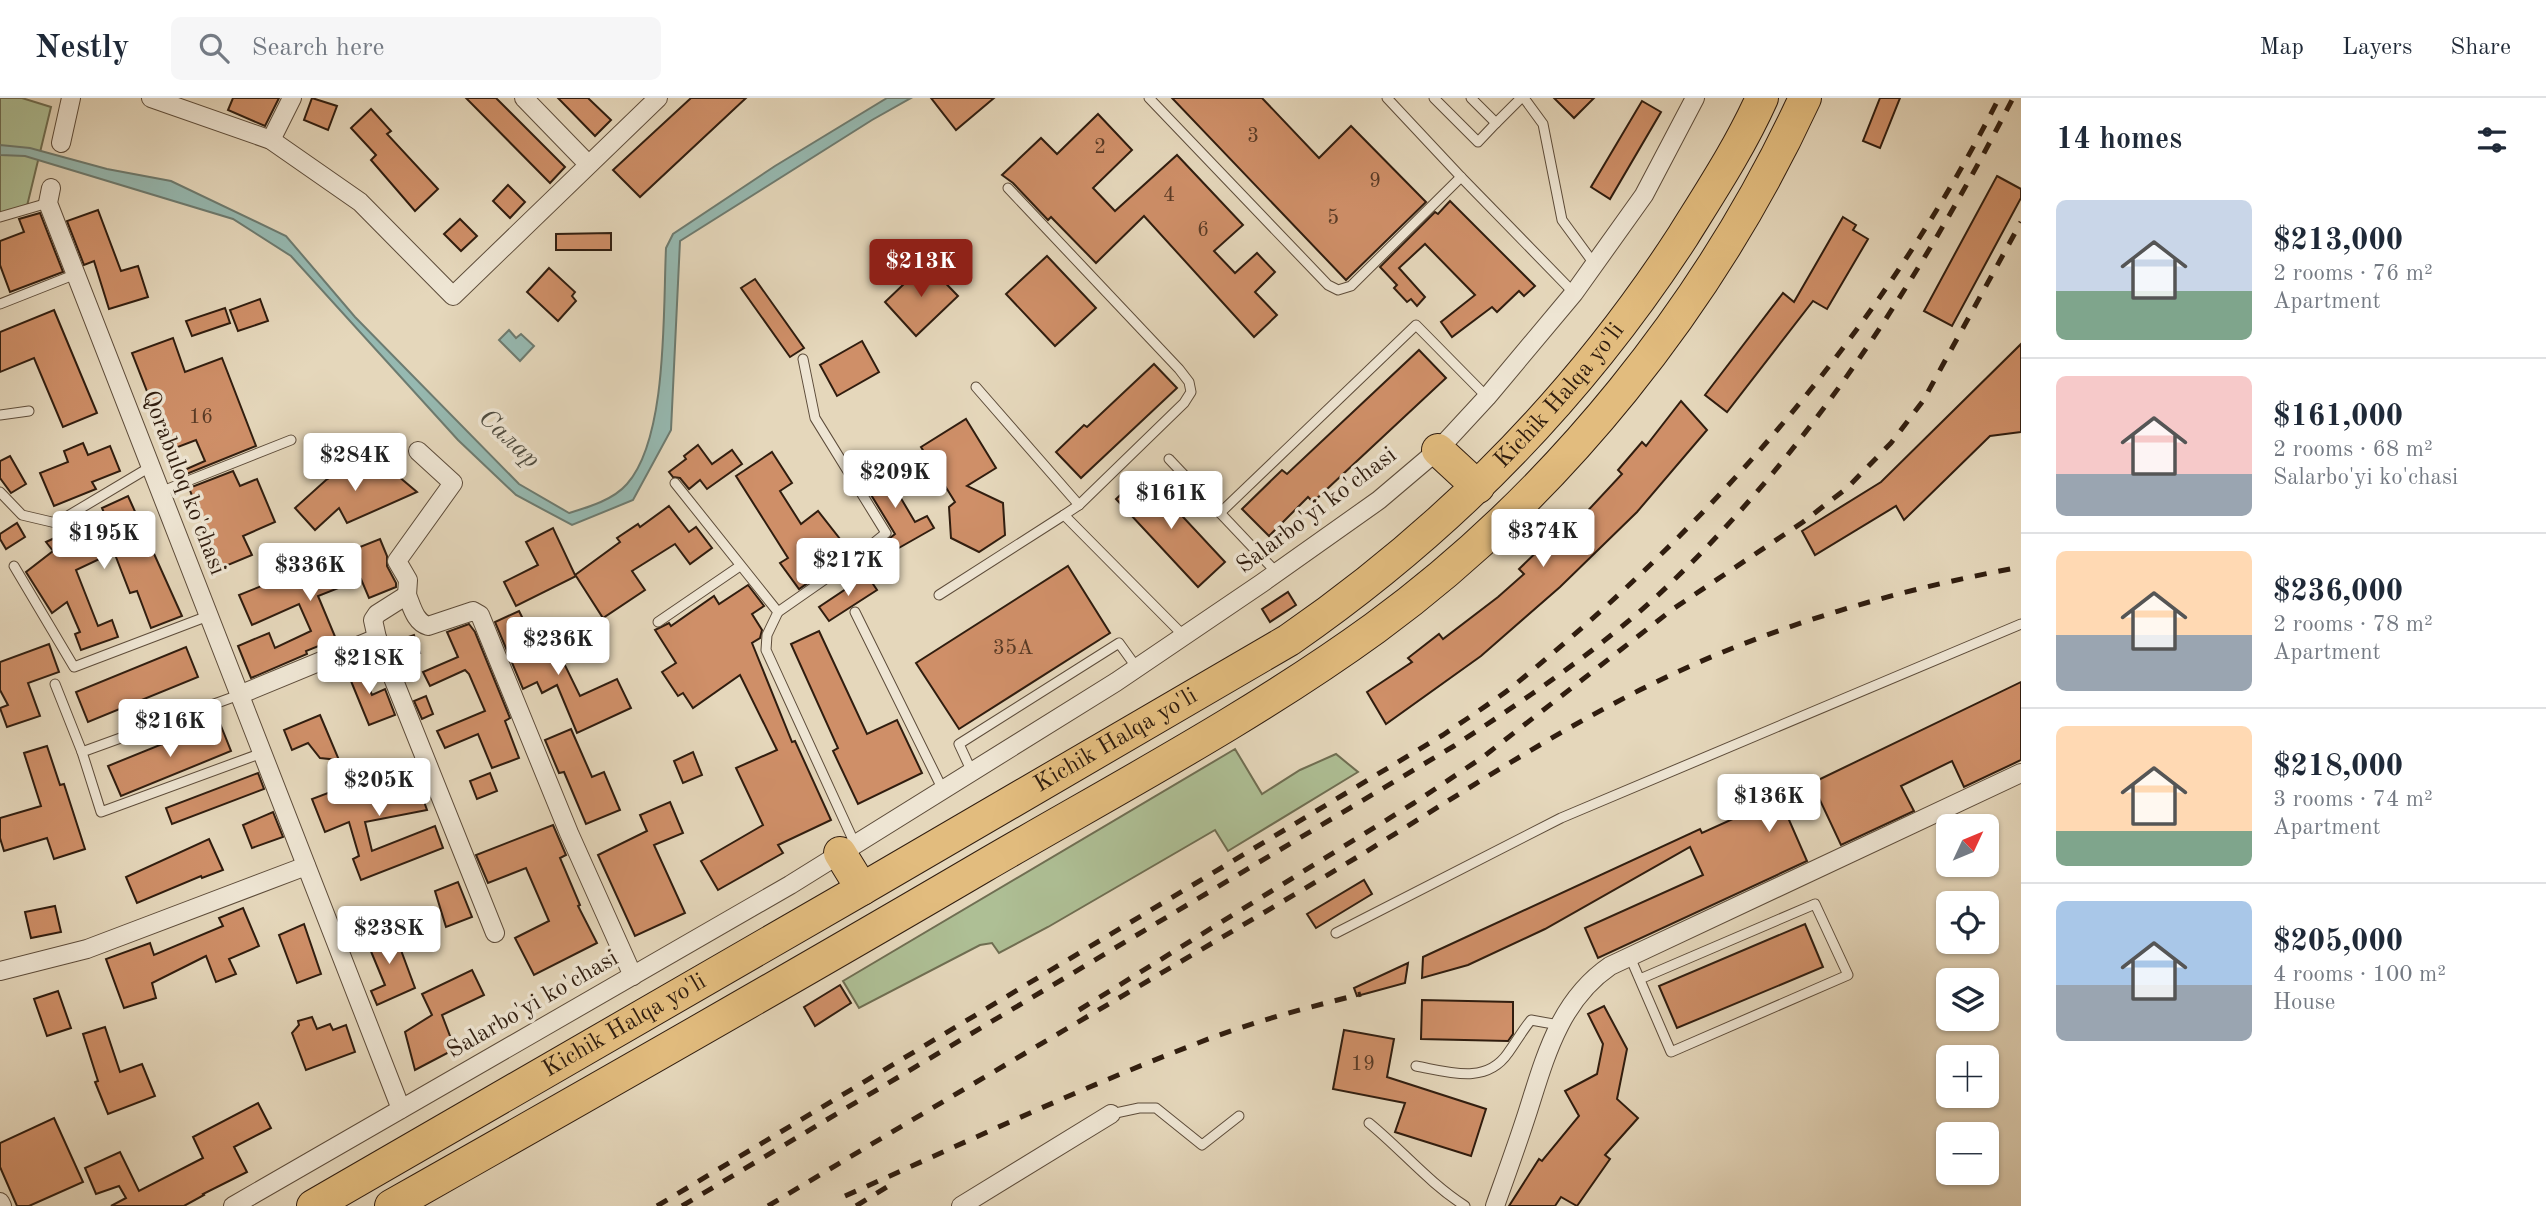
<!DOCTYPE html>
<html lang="en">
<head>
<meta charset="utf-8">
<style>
	body { margin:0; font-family:"Old Standard TT",serif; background:#f6f6f7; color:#1f2937; height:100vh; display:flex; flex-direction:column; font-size:26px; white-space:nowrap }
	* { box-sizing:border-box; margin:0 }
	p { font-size:23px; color:#747a83 }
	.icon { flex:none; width:38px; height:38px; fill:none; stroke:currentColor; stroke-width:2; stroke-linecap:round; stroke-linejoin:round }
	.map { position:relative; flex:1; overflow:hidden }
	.details { display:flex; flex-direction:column; background:#fff; width:525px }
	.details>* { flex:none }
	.needle { width:46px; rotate:46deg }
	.buttons { position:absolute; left:1936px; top:716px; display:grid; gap:14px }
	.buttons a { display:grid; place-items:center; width:63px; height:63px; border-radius:10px; background:#fff; box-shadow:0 2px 5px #0004; font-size:35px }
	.price { position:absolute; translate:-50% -60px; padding:0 16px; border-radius:7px; background:#fff; color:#222; font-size:23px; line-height:46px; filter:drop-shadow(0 2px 4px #0008) }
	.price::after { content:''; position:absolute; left:50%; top:42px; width:21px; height:16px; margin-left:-10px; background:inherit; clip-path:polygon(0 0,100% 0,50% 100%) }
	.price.active { background:#8f2418; color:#fff }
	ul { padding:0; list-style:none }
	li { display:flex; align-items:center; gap:21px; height:175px; padding:0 35px }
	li+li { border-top:2px solid #e0e1e3 }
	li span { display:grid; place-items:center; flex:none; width:196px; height:140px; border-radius:10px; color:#555 }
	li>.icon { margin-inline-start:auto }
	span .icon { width:84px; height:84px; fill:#fffc; stroke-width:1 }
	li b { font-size:30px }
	h2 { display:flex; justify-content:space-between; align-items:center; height:84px; padding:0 35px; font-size:30px }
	header { display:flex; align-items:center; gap:42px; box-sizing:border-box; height:98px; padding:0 35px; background:#fff; border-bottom:2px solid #e0e1e3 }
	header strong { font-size:33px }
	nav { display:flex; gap:38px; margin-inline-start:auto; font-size:24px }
	.search { width:490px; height:63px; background:#f6f6f7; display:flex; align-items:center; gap:18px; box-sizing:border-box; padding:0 24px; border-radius:10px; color:#747a83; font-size:26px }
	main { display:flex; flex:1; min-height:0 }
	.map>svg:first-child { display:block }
	.green { fill:#aebf95; stroke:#6f6e52; stroke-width:2 }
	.water { fill:#96b9b1; stroke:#6d7b70; stroke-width:2 }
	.building { fill:#cf8f68; stroke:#301d0f; stroke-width:2 }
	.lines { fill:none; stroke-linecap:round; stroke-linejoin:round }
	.lane-casing { stroke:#5d4c3a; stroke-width:11 }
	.street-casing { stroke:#5d4c3a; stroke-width:20 }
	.highway-casing { stroke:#301d0f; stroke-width:34 }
	.lane { stroke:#eee5d3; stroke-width:9 }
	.street { stroke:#eee5d3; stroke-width:18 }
	.highway { stroke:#e2bc7e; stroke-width:32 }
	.rail { stroke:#301d0f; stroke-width:5; stroke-dasharray:12 12; stroke-linecap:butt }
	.labels { text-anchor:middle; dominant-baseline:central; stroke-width:7; stroke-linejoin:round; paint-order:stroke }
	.number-label { font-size:21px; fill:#583a25 }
	.street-label { font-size:24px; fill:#301d0f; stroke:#eee5d3 }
	.water-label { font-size:26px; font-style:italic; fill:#4f4c40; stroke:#eee5d3 }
</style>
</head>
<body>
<header>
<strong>Nestly</strong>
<div class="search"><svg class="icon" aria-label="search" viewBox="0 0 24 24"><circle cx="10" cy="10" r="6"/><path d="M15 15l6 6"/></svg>Search here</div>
<nav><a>Map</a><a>Layers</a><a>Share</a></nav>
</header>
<main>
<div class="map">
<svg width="2021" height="1108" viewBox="0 0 2021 1108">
	<rect width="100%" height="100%" fill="#e5d7bb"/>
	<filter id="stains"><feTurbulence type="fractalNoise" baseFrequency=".00286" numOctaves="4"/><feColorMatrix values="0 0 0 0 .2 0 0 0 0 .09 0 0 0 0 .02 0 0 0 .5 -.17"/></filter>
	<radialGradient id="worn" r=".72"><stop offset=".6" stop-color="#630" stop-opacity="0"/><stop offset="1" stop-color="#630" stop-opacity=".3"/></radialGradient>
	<g class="green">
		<polygon points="0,0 22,0 51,9 27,108 0,116"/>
		<polygon points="1235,651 1262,696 1300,672 1336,656 1358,674 1228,753 1215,732 1048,829 999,855 992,845 980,847 859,910 843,883"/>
	</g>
	<g class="water">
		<path d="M 887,0 L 911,0 L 872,22 L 680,143 L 671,332 L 633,402 L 572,427 L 516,397 L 458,342 L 291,158 L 233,121 L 25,58 L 0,57 L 0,47 L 30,50 L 107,71 L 171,83 L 286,138 L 355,219 L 519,386 L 569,415 C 589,409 613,402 627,386 C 668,340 663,212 666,150 L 673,136 L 775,68 Z"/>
		<polygon points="509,232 516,240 521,236 534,248 520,263 499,242"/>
	</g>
	<g class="building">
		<polygon points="233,0 279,0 265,28 228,12"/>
		<polygon points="312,0 337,8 328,32 304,22"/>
		<polygon points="466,0 496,0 565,69 550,85"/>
		<polygon points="558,0 588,0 611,22 595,38"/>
		<polygon points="691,0 746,0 640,99 613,72"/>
		<polygon points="931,0 994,0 956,32"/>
		<polygon points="1172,0 1262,0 1319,60 1351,28 1426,104 1346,182"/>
		<polygon points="1554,0 1594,0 1574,20"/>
		<polygon points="1880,0 1900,0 1880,50 1863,43"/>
		<polygon points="1642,3 1661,14 1610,101 1591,89"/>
		<polygon points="371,11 391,33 387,36 438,91 415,113 371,62 376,57 351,30"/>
		<polygon points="1098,16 1132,52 1093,90 1115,113 1177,57 1243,127 1214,153 1235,175 1257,155 1275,174 1255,194 1277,217 1254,239 1144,118 1096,165 1051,119 1048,122 1013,85 1002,77 1041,40 1057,56"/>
		<polygon points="1997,78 2021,91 2021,100 1952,228 1924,213"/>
		<polygon points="508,87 525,104 510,120 493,103"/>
		<polygon points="1450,103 1535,188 1524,198 1519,193 1497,214 1492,209 1452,239 1441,224 1475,197 1425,146 1399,170 1425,199 1417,208 1411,201 1407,204 1394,190 1397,187 1380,169 1435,114 1438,116"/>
		<polygon points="98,112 121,173 138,168 148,199 109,211 94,163 84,167 67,123"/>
		<polygon points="40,115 63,174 10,194 0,167 0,143 24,134 19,121"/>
		<polygon points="1843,119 1856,127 1853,132 1868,141 1827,211 1813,203 1727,314 1705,297 1783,195 1794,204"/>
		<polygon points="460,121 477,138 461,153 444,136"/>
		<polygon points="611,135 611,152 556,152 556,136"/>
		<polygon points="1047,158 1096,210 1055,248 1006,196"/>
		<polygon points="926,165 958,198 916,238 885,204"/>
		<polygon points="549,170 575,194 572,198 576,203 558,223 527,194"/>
		<polygon points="755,181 804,250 790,259 741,190"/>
		<polygon points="260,201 268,223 238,233 230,212"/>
		<polygon points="225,210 230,225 192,238 186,223"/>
		<polygon points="54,212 97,315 63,329 34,260 0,274 0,234"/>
		<polygon points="173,240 185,274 222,260 256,348 184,377 182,373 205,363 196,342 170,352 132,255"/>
		<polygon points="862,243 879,274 837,298 820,267"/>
		<polygon points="2021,246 2021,334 1990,338 1904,422 1896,408 1815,457 1802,433 1881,384"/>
		<polygon points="1419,252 1446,280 1313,404 1308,399 1269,438 1242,411 1282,372 1287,376"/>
		<polygon points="1154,266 1177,290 1081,380 1056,354 1084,327 1087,329"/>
		<polygon points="1681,303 1707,332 1637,414 1560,489 1481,558 1386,626 1367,594 1412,564 1408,560 1439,536 1443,541 1498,499 1524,476 1519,471 1546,445 1552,451 1622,376 1618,372 1642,344 1646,348"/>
		<polygon points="966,321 996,370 967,388 1003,405 1005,437 979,454 951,440 949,409 955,404 921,349"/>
		<polygon points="83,345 88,357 110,348 120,373 92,384 96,391 54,408 40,375 68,364 64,353"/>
		<polygon points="698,347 712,366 732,352 742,366 707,391 700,382 689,391 680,380 673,379 669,374 686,361 684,358"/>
		<polygon points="772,354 792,385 780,393 801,426 818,413 851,455 799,491 780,465 788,460 736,378"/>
		<polygon points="372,356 417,394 347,425 339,410 315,432 295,410 326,382"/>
		<polygon points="10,358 26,386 11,395 0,380 0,363"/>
		<polygon points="883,370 915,424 927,418 934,430 897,451 890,440 895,436 862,382"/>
		<polygon points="233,373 240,388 257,381 275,424 243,438 252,457 216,472 201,437 207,435 189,390"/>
		<polygon points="1143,376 1225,464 1198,489 1116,401"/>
		<polygon points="128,398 182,518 151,530 137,493 130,495 114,454 76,472 98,528 112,522 118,539 81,552 75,536 80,534 67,504 52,515 26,474 53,453 46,444 105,417 102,410"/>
		<polygon points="669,408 689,434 696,429 712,450 690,466 675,446 632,473 645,492 603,520 576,478 516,508 504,484 538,467 526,444 553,430 575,477 620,444 617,440 638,426 640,429"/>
		<polygon points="17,425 25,439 6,451 0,441 0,436"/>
		<polygon points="380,441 387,458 387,468 396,485 396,489 369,500 361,481 318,498 336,541 306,553 307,556 251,580 238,548 269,535 275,550 311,533 299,506 252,527 239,497"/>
		<polygon points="1068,468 1110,535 959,631 916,565"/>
		<polygon points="867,477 877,492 829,523 819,509"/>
		<polygon points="748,487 764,508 752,516 762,532 760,540 752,545 792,644 795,643 831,722 778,747 783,755 718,792 701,763 763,727 736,670 777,652 740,577 693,610 683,595 678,598 662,574 676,565 655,532 669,525 671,528 714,498 719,506"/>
		<polygon points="1288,494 1296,507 1270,524 1262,511"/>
		<polygon points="519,513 542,559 557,551 580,598 617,581 631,610 577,635 557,587 542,595 537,584 523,591 495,524"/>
		<polygon points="469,526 475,534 510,620 505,623 519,660 492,670 478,636 445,650 437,633 485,613 469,576 465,572 430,588 423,574 458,559 447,534"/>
		<polygon points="819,533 867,636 897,622 922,675 858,706 833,653 838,650 791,546"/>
		<polygon points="414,537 420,555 398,562 391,545"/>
		<polygon points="49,546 59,574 28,585 40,618 7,629 0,610 8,607 0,592 0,564"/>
		<polygon points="186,549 198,579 88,624 76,594"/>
		<polygon points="357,561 372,597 385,591 395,617 369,627 344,566"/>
		<polygon points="2021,584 2021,662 1964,689 1952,663 1901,688 1914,713 1841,747 1819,700 1786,715 1807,763 1598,860 1585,830 1703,777 1690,749 1545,831 1468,867 1422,880 1423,859 1700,731 1702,735 1812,685"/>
		<polygon points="426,598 433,616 422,621 414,603"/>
		<polygon points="320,617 339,662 320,660 308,645 292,652 284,632"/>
		<polygon points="219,623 231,653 121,698 108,668"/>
		<polygon points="571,631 592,679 604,674 620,712 586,726 564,674 559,675 545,642"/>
		<polygon points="47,648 60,687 64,686 85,751 54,761 47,740 4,753 0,740 0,720 41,708 24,655"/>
		<polygon points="693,654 702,677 683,685 674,663"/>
		<polygon points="410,664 427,712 365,724 372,753 435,728 443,750 361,782 353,761 359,758 349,724 325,734 312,701"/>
		<polygon points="258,675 264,691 172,726 166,710"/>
		<polygon points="490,675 497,693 477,701 470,683"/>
		<polygon points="670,704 683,735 654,747 685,815 635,838 598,757 647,733 640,717"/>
		<polygon points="273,714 283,739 252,750 243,727"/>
		<polygon points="553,727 566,757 560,760 580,807 578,808 597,845 534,877 515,840 549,823 526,770 488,785 476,757"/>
		<polygon points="209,741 223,772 202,780 201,778 137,805 126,779"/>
		<polygon points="1364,782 1372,796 1316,830 1307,816"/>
		<polygon points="458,784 472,819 446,829 435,793"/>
		<polygon points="55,808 61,834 31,840 25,814"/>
		<polygon points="243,810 259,848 229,861 236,876 216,884 206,858 152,885 156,900 124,910 106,861 150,845 154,857 223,828 219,820"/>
		<polygon points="304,826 321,876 297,885 279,837"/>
		<polygon points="1805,826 1823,869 1677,930 1659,888"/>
		<polygon points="392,828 415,890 377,907 371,893 385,887 365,839"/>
		<polygon points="1408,865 1405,885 1357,898 1354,890"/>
		<polygon points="472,872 484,897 442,917 455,951 415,972 405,934 432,917 422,896"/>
		<polygon points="840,887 851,905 815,928 804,909"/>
		<polygon points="58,893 71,930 47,938 34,901"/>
		<polygon points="1422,902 1513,904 1513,936 1508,943 1421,941"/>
		<polygon points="1604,908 1627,951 1617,1001 1638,1020 1605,1057 1610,1061 1577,1108 1561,1099 1555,1108 1509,1108 1539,1061 1542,1063 1579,1018 1565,993 1597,976 1603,946 1588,916"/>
		<polygon points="312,919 317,931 330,926 333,932 346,927 355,954 306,972 292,935 299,927 298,923"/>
		<polygon points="105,929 120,974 142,966 155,998 108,1016 95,984 98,983 83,936"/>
		<polygon points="1344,932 1394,941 1387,979 1486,1011 1471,1058 1395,1034 1405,1005 1333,991"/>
		<polygon points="258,1005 271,1030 234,1049 247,1074 203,1096 204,1097 184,1108 111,1108 126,1100 119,1088 96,1096 85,1070 120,1054 139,1093 203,1060 193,1039"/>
		<polygon points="54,1020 83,1084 29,1108 17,1108 0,1069 0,1045"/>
	</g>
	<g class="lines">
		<g class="lane-casing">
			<g id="lane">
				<polyline points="1149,0 1328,187 1338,192 1351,188 1461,79"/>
				<polyline points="1387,0 1461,79 1574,195"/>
				<polyline points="1434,0 1478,44 1496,25"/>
				<polyline points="1471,0 1496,25 1521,0"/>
				<polyline points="1524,0 1543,26 1562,122 1595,167"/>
				<polyline points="1008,90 1179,271 1189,284 1191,294 1184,305 1079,407 1064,417 1184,538"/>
				<polyline points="0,119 48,105"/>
				<polyline points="0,206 76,176"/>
				<polyline points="976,289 1079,407"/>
				<polyline points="0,317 29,313"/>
				<polyline points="1169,361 1277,475"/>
				<polyline points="675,385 778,514 767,537 766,552 855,746"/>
				<polyline points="0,394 22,417 56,425 150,369"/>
				<polyline points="160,394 291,342"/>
				<polyline points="1220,415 1416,227 1487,299"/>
				<polyline points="14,468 74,569 208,518"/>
				<polyline points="939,497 1064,417"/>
				<polyline points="778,514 854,461 886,435 815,320 803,261"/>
				<polyline points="855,514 943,692"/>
				<polyline points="658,524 740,468"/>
				<polyline points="55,586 82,654"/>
				<polyline points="239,597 82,654 101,714 262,655"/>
				<polyline points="972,674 959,646 1119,545 1137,570"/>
				<polyline points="1336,835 1561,720 2021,526"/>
				<polyline points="1630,859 1671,954 1848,877 1815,806 1640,881"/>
				<path d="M 1416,968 C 1449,974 1486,987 1508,955 C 1516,944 1522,933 1531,922 L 1559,927"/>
				<polyline points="1111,1016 1139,1010 1156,1010 1202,1047 1239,1018"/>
				<path d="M 1369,1025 C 1402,1052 1429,1085 1465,1108"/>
			</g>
		</g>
		<g class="street-casing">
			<g id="street">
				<polyline points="151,0 271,42 360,104 453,198 658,0"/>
				<polyline points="524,0 588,66"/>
				<polyline points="271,42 292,0"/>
				<polyline points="61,45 71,0"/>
				<polyline points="51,90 48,105 401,1011"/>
				<polyline points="407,497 408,482 397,463 453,385 418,353"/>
				<polyline points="377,540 495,835"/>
				<path d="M 239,597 L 377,540 L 373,522 L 377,516 L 407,497 C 412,509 415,524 428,528 L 473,513 L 480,517 L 569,735 L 633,878"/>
				<polyline points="0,873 87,851 306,768"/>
				<polyline points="0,1104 2,1108"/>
				<polyline points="233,1108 790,787 1116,584 1262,485 1379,402 1438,352 1487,299 1574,195 1644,97 1695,0"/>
				<polyline points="961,1108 1111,1016"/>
				<path d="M 1495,1108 C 1506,1077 1517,1047 1527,1016 C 1545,960 1559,903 1610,868 L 2021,675"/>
			</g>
		</g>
		<g class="highway-casing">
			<g id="highway">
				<polyline points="1438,352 1478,389"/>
				<polyline points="840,755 862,791"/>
				<path id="s1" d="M 313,1108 L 862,791 L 1289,542 C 1448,432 1578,300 1683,138 C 1711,93 1740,49 1762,0"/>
				<path d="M 391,1108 C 589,996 786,884 982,769 C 1114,692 1251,620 1375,530 C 1558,396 1710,206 1805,0"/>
			</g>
		</g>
		<use href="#lane" class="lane"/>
		<use href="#street" class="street"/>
		<use href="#highway" class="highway"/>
		<g class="rail">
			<polyline points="1079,912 1414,705 1483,659 1673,511 1803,424 1847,390 1891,345 1923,303 2021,124"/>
			<path d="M 845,1098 C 962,1046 1078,991 1198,945 C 1251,924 1306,910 1361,896"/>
			<path d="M 657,1108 L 1443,637 C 1466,621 1490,606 1512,589 C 1714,425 1881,233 1999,0"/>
			<path d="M 682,1108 L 1454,648 C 1532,597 1611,544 1677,479 C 1817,343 1924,173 2013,0"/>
			<path d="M 768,1108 C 951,998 1135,891 1319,782 C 1431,716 1539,641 1656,584 C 1771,528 1896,492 2021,469"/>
			<polyline points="856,1108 895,1084"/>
		</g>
	</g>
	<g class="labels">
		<g class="number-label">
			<text x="1253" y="38">3</text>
			<text x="1100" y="49">2</text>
			<text x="1375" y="83">9</text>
			<text x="1169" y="97">4</text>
			<text x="1333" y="120">5</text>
			<text x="1203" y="132">6</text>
			<text x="201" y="319">16</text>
			<text x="1013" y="550">35A</text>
			<text x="1363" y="966">19</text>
		</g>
		<g class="street-label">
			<text stroke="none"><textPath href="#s1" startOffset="1494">Kichik Halqa yo'li</textPath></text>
			<text transform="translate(183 385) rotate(69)">Qorabuloq ko'chasi</text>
			<text transform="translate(1317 413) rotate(-37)">Salarbo'yi ko'chasi</text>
			<text stroke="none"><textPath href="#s1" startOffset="928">Kichik Halqa yo'li</textPath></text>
			<text transform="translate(533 907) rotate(-30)">Salarbo'yi ko'chasi</text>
			<text stroke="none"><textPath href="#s1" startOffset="360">Kichik Halqa yo'li</textPath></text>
		</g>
		<g class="water-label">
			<text transform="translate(509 341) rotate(43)">Салар</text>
		</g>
	</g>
	<rect width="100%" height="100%" filter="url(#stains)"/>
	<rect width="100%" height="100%" fill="url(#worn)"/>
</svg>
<div class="buttons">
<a><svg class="needle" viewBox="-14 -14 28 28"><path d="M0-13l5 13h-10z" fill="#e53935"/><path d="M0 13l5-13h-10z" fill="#747a83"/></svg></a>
<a><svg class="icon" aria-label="locate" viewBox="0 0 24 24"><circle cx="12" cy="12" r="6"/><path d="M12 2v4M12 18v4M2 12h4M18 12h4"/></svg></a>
<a><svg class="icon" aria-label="layers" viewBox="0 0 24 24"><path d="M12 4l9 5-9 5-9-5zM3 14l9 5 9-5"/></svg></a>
<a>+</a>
<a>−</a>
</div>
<b class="price active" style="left:921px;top:201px">$213K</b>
<b class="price" style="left:355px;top:395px">$284K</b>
<b class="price" style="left:895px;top:412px">$209K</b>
<b class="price" style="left:1171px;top:433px">$161K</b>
<b class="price" style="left:1543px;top:471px">$374K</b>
<b class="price" style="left:104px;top:473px">$195K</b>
<b class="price" style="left:848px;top:500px">$217K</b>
<b class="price" style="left:310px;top:505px">$336K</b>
<b class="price" style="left:558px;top:579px">$236K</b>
<b class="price" style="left:369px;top:598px">$218K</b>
<b class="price" style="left:170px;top:661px">$216K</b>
<b class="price" style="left:379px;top:720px">$205K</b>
<b class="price" style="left:1769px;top:736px">$136K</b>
<b class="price" style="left:389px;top:868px">$238K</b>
</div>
<section class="details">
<h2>14 homes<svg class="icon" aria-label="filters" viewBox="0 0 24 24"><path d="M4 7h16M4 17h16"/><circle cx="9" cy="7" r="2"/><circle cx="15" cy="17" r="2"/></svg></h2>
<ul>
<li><span style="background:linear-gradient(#c9d6e8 65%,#7fa58c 0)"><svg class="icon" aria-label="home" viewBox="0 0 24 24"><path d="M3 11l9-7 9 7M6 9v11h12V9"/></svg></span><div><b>$213,000</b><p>2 rooms · 76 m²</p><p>Apartment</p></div></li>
<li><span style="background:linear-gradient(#f6c9c9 70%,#9aa5b1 0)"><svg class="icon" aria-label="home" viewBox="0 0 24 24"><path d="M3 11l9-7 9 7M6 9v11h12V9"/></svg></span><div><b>$161,000</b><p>2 rooms · 68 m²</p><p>Salarbo'yi ko'chasi</p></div></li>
<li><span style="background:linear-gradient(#ffd9b3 60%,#9aa5b1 0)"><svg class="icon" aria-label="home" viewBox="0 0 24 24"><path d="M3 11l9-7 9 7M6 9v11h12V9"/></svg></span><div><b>$236,000</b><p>2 rooms · 78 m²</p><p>Apartment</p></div></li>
<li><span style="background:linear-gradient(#ffd9b3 75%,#7fa58c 0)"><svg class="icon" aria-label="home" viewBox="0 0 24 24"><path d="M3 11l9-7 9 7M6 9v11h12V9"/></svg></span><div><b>$218,000</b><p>3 rooms · 74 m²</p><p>Apartment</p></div></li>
<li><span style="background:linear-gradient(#a9c7e8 60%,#9aa5b1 0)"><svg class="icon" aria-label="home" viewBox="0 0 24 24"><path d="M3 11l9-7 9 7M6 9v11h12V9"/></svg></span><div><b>$205,000</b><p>4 rooms · 100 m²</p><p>House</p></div></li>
</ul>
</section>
</main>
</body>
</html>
